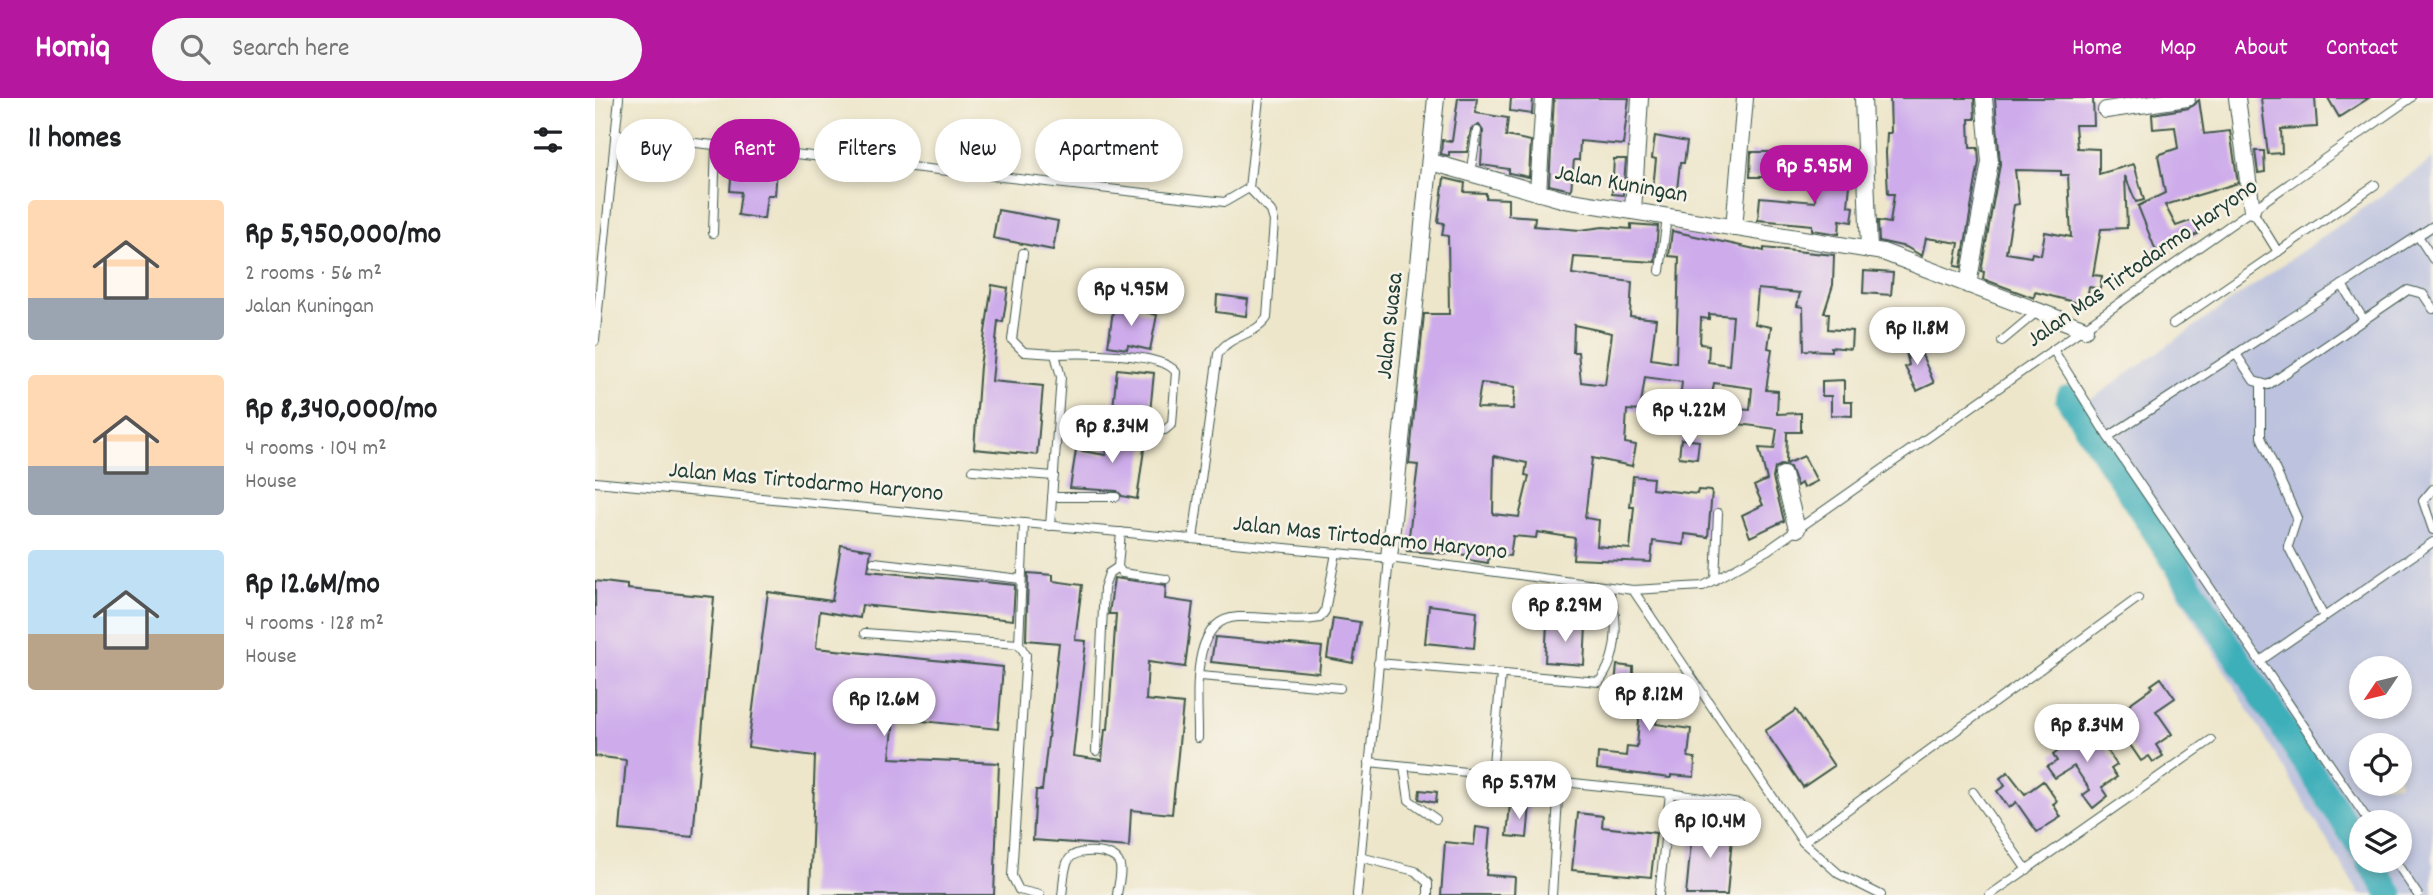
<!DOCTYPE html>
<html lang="en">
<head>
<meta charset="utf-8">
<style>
	body { margin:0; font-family:Dekko,sans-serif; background:#f6f6f6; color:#202124; height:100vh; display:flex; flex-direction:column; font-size:26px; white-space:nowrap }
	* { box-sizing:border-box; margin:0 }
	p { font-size:23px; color:#757577 }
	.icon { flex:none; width:38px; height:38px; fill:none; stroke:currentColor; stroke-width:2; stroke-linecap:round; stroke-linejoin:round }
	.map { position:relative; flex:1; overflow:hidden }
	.sheet { display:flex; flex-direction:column; background:#fff; width:595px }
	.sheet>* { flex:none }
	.banner { position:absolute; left:21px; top:21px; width:665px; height:63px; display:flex; gap:14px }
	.needle { width:46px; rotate:235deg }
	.controls { position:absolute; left:1754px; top:558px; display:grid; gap:14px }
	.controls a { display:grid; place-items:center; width:63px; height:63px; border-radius:50%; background:#fff; box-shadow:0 4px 10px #0003; font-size:35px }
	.price { position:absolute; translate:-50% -60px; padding:0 16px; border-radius:24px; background:#fff; color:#222; font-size:23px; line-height:46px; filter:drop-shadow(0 2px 4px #0008) }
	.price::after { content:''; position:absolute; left:50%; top:42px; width:21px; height:16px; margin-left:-10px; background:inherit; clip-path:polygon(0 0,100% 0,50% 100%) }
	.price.active { background:#b5179e; color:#fff }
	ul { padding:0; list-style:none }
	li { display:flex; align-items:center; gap:21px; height:175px; padding:0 28px }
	li span { display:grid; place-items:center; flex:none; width:196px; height:140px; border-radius:7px; color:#555 }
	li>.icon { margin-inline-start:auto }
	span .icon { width:84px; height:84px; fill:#fffc; stroke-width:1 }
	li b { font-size:30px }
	h2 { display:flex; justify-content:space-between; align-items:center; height:84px; padding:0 28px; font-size:30px }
	.tag { padding:0 24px; border-radius:32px; background:#fff; box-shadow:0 4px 10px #0003; font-size:24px; line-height:63px }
	.tag.active { background:#b5179e; color:#fff }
	header { display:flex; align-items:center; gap:42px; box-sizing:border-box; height:98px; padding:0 35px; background:#b5179e; color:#fff }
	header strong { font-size:33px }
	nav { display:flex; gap:38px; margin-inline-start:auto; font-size:24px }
	.search { width:490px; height:63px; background:#f6f6f6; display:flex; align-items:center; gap:18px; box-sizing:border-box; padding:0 24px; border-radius:38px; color:#757577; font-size:26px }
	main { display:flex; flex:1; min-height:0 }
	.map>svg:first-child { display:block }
	.industrial { fill:#bdc3de; fill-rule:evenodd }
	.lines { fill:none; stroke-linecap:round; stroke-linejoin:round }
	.river { stroke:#3eafb9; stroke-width:26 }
	.building { fill:#ceaceb; fill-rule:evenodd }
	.service-casing { stroke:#3e564a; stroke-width:10 }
	.minor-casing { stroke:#3e564a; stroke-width:18 }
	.service { stroke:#fff; stroke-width:8 }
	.minor { stroke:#fff; stroke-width:16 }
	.labels { text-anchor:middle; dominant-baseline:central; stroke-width:5; stroke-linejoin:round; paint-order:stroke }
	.street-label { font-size:24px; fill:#1f3d34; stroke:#f7f3e8 }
</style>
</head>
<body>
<header>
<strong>Homiq</strong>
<div class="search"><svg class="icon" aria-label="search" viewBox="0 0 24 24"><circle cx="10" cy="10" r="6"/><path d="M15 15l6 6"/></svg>Search here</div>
<nav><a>Home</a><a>Map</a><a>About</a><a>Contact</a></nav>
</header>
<main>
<section class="sheet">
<h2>11 homes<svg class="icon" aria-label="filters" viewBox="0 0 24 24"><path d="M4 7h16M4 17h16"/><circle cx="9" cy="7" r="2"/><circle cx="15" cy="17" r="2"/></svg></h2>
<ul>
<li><span style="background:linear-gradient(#ffd9b3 70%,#9aa5b1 0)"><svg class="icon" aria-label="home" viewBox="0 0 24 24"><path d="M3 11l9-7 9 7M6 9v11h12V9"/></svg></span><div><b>Rp 5,950,000/mo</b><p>2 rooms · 56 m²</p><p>Jalan Kuningan</p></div></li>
<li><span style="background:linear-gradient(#ffd9b3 65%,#9aa5b1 0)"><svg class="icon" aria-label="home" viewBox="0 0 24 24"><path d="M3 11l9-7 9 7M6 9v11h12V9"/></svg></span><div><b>Rp 8,340,000/mo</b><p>4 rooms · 104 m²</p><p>House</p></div></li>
<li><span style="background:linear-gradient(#bfe0f5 60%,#b9a48a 0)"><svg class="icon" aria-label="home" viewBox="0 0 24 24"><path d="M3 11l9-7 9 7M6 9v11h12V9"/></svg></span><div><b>Rp 12.6M/mo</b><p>4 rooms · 128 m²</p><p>House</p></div></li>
</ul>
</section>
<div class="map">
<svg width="1838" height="797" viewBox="0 0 1838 797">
	<rect width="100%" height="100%" fill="#f7f3e8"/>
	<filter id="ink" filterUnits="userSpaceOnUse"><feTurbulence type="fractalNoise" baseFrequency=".0143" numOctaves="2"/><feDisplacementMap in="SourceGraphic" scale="14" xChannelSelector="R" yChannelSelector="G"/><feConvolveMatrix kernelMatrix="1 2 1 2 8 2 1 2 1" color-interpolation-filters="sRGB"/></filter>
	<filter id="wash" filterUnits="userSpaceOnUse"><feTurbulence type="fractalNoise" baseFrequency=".00686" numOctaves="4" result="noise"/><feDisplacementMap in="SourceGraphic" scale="28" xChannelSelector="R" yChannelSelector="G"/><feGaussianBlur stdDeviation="1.57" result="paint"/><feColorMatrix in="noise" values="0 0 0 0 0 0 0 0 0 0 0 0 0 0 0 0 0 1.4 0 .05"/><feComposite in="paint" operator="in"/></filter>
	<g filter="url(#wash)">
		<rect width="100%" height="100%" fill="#ede6ca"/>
		<path class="industrial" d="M 1838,61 L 1838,797 L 1765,797 L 1475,316 ZM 1766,570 L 1804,570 L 1804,609 L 1766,609 ZM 1766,648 L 1804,648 L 1804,686 L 1766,686 ZM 1766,724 L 1804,724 L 1804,763 L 1766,763 Z"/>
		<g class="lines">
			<g class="river">
				<polyline points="1473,300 1766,750"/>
				<polyline points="1774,763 1796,797"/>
			</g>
		</g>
		<g id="blocks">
			<g class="building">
				<polygon points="863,0 882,0 880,15 913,20 911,38 936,43 934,79 914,75 914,71 886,67 888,33 884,27 876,31 872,54 854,54 854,58 846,56 847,42 857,43"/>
				<polygon points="916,0 938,0 937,16 915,13"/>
				<polygon points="959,0 1034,0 1028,47 985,43 984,62 979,62 976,92 954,87"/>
				<polygon points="1295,0 1379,0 1380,21 1374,21 1375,50 1383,50 1384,64 1366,169 1360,168 1364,145 1331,140 1327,158 1311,149 1284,143 1283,123 1295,125 1299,96 1293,96 1291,55 1292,35 1296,35"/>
				<path d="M 1400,0 L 1498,0 L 1499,27 L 1480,27 L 1482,50 L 1504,51 L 1504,76 L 1539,66 L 1549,102 L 1541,104 L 1530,78 L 1532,130 L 1506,131 L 1498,177 L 1507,178 L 1505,191 L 1494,189 L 1491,207 L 1440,194 L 1439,200 L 1388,181 L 1389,174 L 1386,173 L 1405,66 ZM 1420,72 L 1466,73 L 1466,77 L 1473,77 L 1476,139 L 1450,134 L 1446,157 L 1437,155 L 1436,159 L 1411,155 L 1419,107 L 1424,106 Z"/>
				<polygon points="1666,0 1720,0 1722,29 1686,31 1687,55 1673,56"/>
				<polygon points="1733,0 1774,0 1744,19"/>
				<polygon points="1604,2 1609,36 1635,33 1643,85 1570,107 1581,128 1598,122 1603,136 1561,153 1543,108 1570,95 1563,57 1583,50 1580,29 1558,31 1557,16 1594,10"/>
				<polygon points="1060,38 1092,44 1089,65 1085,65 1082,92 1058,90 1061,61 1057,60"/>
				<polygon points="1660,53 1669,53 1670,74 1663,75"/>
				<polygon points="1156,54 1185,54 1185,79 1155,79"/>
				<polygon points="1019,61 1031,61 1028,97 1017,96"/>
				<polygon points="137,69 182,72 180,97 172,97 169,121 143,117 146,94 135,93"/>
				<polygon points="1222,73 1256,76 1253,108 1259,109 1257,124 1245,122 1244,136 1217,132 1217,127 1163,122 1165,99 1220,104"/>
				<path d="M 849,80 L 870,85 L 869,94 L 891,95 L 891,100 L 913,101 L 913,117 L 940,119 L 939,128 L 985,132 L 1008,129 L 1036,131 L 1036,126 L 1063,128 L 1060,164 L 979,159 L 977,176 L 1037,184 L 1035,218 L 1061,221 L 1056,261 L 1081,265 L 1084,159 L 1074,158 L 1077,133 L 1169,153 L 1169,150 L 1239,157 L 1238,187 L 1229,215 L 1234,215 L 1233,231 L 1257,233 L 1256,251 L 1236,249 L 1236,253 L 1209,252 L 1208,209 L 1202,208 L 1205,195 L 1163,191 L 1160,226 L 1176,229 L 1173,250 L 1177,251 L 1171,292 L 1183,293 L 1182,316 L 1206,315 L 1206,334 L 1192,334 L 1191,366 L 1209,358 L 1222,383 L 1208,390 L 1206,385 L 1202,388 L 1195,369 L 1186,367 L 1180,370 L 1178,380 L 1189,423 L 1155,439 L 1147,417 L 1168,407 L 1159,388 L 1172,382 L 1164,350 L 1179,351 L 1182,331 L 1083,318 L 1087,284 L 1050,279 L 1045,313 L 1032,312 L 1030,345 L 1041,347 L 1037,368 L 997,360 L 990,420 L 1004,422 L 1002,448 L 1035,451 L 1039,409 L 1035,409 L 1038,378 L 1058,380 L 1057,391 L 1102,396 L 1103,392 L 1117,393 L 1113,439 L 1090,436 L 1089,447 L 1058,443 L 1056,464 L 978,461 L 980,440 L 942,434 L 941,440 L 918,438 L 915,458 L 894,456 L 893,465 L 874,462 L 874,457 L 812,453 L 823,367 L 814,366 L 829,216 L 854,216 L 853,138 L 847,137 L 849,125 L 843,124 ZM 1114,216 L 1138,218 L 1134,267 L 1113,264 L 1114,247 L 1105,246 L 1106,220 L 1114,221 ZM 979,227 L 1017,235 L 1010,287 L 986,284 L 983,254 L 978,254 ZM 886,285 L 920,289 L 918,311 L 882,310 ZM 1119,285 L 1157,290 L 1155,312 L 1115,309 ZM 899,358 L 932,365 L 930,377 L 934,378 L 924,419 L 898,416 Z"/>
				<polygon points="403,112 463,123 458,152 398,140"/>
				<polygon points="1269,173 1298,175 1296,197 1268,195"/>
				<polygon points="397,187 413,190 408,224 403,223 397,283 448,288 442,357 379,351 385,268"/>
				<polygon points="622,197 653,201 651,218 621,214"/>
				<polygon points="519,205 538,207 538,211 562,217 555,252 533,247 532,251 513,248"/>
				<polygon points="1321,243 1339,285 1322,293 1310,269 1314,267 1309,245"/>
				<polygon points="522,271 559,275 554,324 517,320"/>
				<polygon points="1249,282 1249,304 1257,304 1257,318 1236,317 1236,298 1227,298 1227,283"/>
				<polygon points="510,332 551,337 542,401 527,398 522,393 475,390 481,352 511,357"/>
				<polygon points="1086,341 1104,343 1102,361 1084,359"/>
				<polygon points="246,447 276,452 273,473 420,487 418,522 267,507 265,520 225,513 221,550 408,569 403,631 299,620 295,660 404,665 399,797 215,797 220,658 153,649 173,494 237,503"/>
				<polygon points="433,475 458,477 458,483 487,487 480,542 491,543 478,658 507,662 510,631 513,631 521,516 514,516 519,480 571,487 570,501 598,505 590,569 553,564 551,602 588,606 577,716 536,712 534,749 438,742 441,692 447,692 464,545 431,542"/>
				<polygon points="0,483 32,487 32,491 119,499 98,739 25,732 31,662 0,658"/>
				<polygon points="834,507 882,513 879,550 830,545"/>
				<polygon points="738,520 765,524 758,565 732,560"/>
				<polygon points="952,525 991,528 989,567 950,564"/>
				<polygon points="620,539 727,549 724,575 616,564"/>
				<polygon points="1022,567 1038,569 1038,576 1066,579 1061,626 1096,631 1093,659 1100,660 1099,679 1076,677 1076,680 1002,671 1003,655 1031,658 1032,648 1042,649 1045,608 1018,605"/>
				<polygon points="1566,580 1580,600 1561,613 1577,636 1561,647 1568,658 1558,664 1554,658 1546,663 1516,619 1558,589 1556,587"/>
				<polygon points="1201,612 1239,668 1208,689 1170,633"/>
				<polygon points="1496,629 1522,667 1516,671 1522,679 1507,689 1513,698 1498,710 1488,697 1495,692 1479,668 1460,680 1452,669 1462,663 1458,657"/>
				<polygon points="1413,674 1430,696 1448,683 1462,703 1458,706 1466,719 1442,734 1421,704 1414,710 1402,693 1410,688 1405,680"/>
				<polygon points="825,692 842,694 841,705 824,701"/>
				<polygon points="915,706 935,708 932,740 912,738"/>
				<polygon points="983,715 1008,718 1007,729 1061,735 1056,779 977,772"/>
				<polygon points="1098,724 1138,728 1132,797 1091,797"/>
				<polygon points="881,729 895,731 891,777 920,779 919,797 846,797 850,744 879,747"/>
			</g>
		</g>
	</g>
	<g filter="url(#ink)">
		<use href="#blocks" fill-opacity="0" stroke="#3e564a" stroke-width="2"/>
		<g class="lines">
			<g class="service-casing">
				<g id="service">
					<polyline points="20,36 630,104 654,90 664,0"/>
					<polyline points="875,76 882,33"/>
					<polyline points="1657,112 1683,154"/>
					<polyline points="118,135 121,47"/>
					<polyline points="1823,138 1838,161"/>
					<polyline points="428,155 417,242 429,254 460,256 466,279 455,428"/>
					<polyline points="1065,173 1072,119"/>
					<polyline points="1747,187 1769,222"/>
					<polyline points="1578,226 1780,87"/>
					<polyline points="0,243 24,0"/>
					<polyline points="1407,243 1443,213"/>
					<polyline points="1459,253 1513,339 1774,724"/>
					<path d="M 460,256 C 485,255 567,254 581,274 L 577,326 L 570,332 L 463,321"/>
					<polyline points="1641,256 1659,283 1673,287 1813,192 1828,196 1838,211"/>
					<polyline points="1666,287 1666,339 1702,420 1693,448 1729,519"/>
					<polyline points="1513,339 1838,128"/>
					<polyline points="378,372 459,378"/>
					<polyline points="0,384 794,460 1038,492 1108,488 1173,452 1816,0"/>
					<polyline points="1838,391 1828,403 1838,432"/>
					<polyline points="457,399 521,399"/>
					<polyline points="526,434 523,469 527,475 571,481"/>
					<path d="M 598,441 L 623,256 C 635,236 660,238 672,220 L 679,123 L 676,113 L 654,90"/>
					<polyline points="279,464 426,481"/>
					<polyline points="1120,482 1123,415"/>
					<polyline points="1038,492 1208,744 1244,776 1286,797"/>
					<polyline points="270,535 424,546 429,425"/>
					<polyline points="424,546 431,557 417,778 424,792 445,797"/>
					<polyline points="1665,563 1838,444"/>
					<path d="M 783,565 L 1004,584 C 1024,559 1025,517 1012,489"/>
					<polyline points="605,578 745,590"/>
					<path d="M 603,640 C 604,605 592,521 643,519 C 670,518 698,525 725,520 L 730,513 L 741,455"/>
					<polyline points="501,653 509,490 514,475 523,469"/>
					<polyline points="774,664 1075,695 1064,797"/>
					<polyline points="809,668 814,702 841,721"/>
					<polyline points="897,677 906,576"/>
					<polyline points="1378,694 1432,772"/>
					<polyline points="1075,695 1144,706"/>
					<polyline points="1208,744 1543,500"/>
					<polyline points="765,759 820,773 833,785 833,797"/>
					<polyline points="1800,763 1823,797"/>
					<path d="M 467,797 C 469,786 468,768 475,760 C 483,750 519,752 524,765 C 528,773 523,787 522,797"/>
					<polyline points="762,797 794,460"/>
					<polyline points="957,797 964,684"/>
					<polyline points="1395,797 1616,642"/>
				</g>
			</g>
			<g class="minor-casing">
				<g id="minor">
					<polyline points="1268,0 1274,152"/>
					<polyline points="1642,0 1657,112"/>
					<polyline points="1511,12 1592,0"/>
					<polyline points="836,64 970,102 1288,154 1490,231"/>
					<polyline points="943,95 949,0"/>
					<polyline points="1038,113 1045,0"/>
					<polyline points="1139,130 1150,0"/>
					<polyline points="1373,187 1395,64 1389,0"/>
					<polyline points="1188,377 1202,431"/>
					<polyline points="794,460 841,0"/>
				</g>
			</g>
			<use href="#service" class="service"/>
			<use href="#minor" class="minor"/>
		</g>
	</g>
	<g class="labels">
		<g class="street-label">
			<text transform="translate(1026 87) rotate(10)">Jalan Kuningan</text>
			<text transform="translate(1548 166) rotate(-35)">Jalan Mas Tirtodarmo Haryono</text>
			<text transform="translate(796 228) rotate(-84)">Jalan Suasa</text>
			<text transform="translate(211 385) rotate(5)">Jalan Mas Tirtodarmo Haryono</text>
			<text transform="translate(775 441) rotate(6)">Jalan Mas Tirtodarmo Haryono</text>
		</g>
	</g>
</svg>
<div class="controls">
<a><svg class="needle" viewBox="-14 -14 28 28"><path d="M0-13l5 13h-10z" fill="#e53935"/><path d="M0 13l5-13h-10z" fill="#757577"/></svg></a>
<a><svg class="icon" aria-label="locate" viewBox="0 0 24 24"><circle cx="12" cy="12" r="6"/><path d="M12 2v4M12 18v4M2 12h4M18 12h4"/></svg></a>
<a><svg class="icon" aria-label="layers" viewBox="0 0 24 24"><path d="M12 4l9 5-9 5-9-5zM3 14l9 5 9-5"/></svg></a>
</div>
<b class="price active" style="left:1219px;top:107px">Rp 5.95M</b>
<b class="price" style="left:536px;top:230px">Rp 4.95M</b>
<b class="price" style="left:1322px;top:269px">Rp 11.8M</b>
<b class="price" style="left:1094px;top:351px">Rp 4.22M</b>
<b class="price" style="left:517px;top:367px">Rp 8.34M</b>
<b class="price" style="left:970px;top:546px">Rp 8.29M</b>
<b class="price" style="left:1054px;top:635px">Rp 8.12M</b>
<b class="price" style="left:289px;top:640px">Rp 12.6M</b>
<b class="price" style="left:1492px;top:666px">Rp 8.34M</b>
<b class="price" style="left:924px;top:723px">Rp 5.97M</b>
<b class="price" style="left:1115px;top:762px">Rp 10.4M</b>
<div class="banner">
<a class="tag">Buy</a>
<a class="tag active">Rent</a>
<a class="tag">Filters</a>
<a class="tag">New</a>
<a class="tag">Apartment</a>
</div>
</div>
</main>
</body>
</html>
